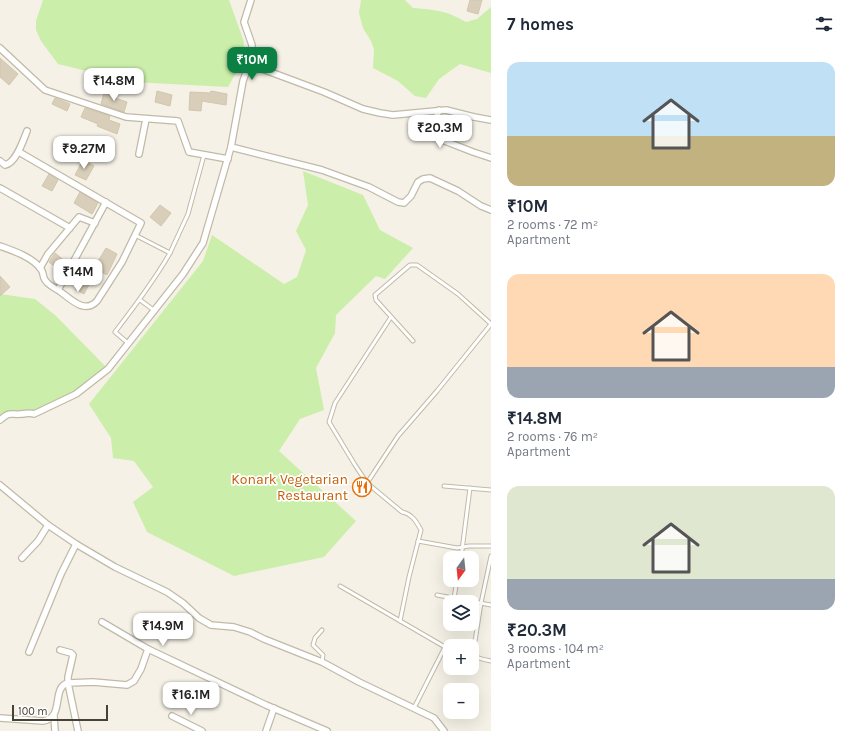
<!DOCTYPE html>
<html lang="en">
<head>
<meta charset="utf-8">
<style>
	body { margin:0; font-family:Karla,sans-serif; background:#f6f6f7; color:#1f2937; height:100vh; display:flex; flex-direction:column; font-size:15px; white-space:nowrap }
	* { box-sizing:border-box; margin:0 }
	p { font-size:13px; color:#747a83 }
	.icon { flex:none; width:22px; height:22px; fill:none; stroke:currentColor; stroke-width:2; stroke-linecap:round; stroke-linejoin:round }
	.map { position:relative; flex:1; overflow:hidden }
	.details { display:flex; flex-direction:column; background:#fff; width:360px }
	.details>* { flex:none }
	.needle { width:26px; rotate:195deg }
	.tools { position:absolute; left:443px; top:551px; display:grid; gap:8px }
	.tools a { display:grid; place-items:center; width:36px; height:36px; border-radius:8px; background:#fff; box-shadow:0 4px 16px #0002; font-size:20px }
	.scale { position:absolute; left:12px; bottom:10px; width:96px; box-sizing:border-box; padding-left:4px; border:2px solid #484234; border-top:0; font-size:11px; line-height:14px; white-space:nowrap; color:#484234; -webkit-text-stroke:3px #fff; paint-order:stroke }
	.price { position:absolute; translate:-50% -34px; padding:0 9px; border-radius:8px; background:#fff; color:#222; font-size:13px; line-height:26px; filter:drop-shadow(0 1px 2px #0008) }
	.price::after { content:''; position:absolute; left:50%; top:24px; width:12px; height:9px; margin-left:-6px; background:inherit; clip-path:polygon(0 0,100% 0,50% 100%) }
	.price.current { background:#0b8043; color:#fff }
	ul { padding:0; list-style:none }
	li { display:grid; align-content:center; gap:8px; height:212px; padding:0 16px }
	li span { display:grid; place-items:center; height:124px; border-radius:12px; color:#555 }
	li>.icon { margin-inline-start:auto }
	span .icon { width:72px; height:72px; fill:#fffc; stroke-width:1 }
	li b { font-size:17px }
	h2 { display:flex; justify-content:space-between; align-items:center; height:48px; padding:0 16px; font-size:17px }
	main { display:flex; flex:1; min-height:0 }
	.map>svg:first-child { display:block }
	.green { fill:#cbeeaa }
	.building { fill:#d8ceba; stroke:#d3c6ac }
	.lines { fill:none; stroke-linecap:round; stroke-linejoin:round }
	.lane-casing { stroke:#c1baa7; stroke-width:5 }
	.street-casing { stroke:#c1baa7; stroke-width:8 }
	.lane { stroke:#fff; stroke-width:3 }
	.street { stroke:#fff; stroke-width:5.5 }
	.labels { text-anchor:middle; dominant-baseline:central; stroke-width:3.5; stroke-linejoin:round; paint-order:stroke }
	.food-label { font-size:14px; fill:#c56008; stroke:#fff; text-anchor:end }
</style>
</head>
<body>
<main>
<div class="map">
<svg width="491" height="731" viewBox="0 0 491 731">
	<rect width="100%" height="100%" fill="#f5f1e6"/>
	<g class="green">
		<polygon points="43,0 229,0 244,42 243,60 228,87 132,82 58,64 41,41 36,30 36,21"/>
		<path d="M 361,0 L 405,0 L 413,8 C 436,10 445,10 466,22 L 477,19 L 491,7 L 491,73 L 460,64 L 439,79 L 426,98 L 415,96 L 398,81 L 373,68 L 374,49 L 371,41 L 363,28 L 359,13 Z"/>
		<polygon points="303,171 363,195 380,230 413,248 385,279 376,276 336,315 335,333 316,368 324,410 300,419 279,451 356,521 324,557 234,576 147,532 133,502 153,487 134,461 113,458 111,438 89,404 203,261 212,235 284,284 297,277 306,250 296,231 308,205"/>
		<polygon points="0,294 35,299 56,316 108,369 56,404 30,412 2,418 0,422"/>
	</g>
	<g class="building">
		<polygon points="470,0 482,0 478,14 467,11"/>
		<polygon points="0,58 18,74 9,85 0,77"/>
		<polygon points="157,91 172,95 170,106 155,102"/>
		<polygon points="211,91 227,94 226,105 202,101 201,111 189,110 190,92 210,93"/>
		<polygon points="104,93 116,96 115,98 127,102 124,112 101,104"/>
		<polygon points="55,98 70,104 67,111 52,104"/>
		<polygon points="85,108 110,116 109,120 120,124 117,134 97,126 98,124 81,117"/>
		<polygon points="83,160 94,166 86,180 75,175"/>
		<polygon points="49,174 58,180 52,191 42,186"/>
		<polygon points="80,192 98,203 92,214 74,203"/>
		<polygon points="160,205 171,213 161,226 150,217"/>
		<polygon points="106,248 117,254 107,275 94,268"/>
		<polygon points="55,253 66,262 59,270 49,262"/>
		<polygon points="0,276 10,287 0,296"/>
		<polygon points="82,276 91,281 84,294 75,289"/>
	</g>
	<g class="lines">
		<g class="lane-casing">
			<g id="lane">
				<polyline points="170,253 188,214 204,155"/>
				<polyline points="140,300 155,311"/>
				<path d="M 391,317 L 335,403 L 329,422 L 355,465 L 367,483 L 402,512 C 412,514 416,521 421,530 L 409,577 L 400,621"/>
				<polyline points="413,341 376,300 375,295 410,265 417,265 458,294 491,324"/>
				<path d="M 129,344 L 115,332 C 135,306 154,281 170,253 L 135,235"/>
				<polyline points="367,483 398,436 437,391 491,324"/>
				<polyline points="444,486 491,490"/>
				<polyline points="418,541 457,548 469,546 491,546"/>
				<path d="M 491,556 L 481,603 L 473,654 C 477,659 485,660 491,661"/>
				<polyline points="461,558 470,488"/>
				<polyline points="340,586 445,647 414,708"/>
				<polyline points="437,595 491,605"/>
				<polyline points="454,598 457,580"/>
				<polyline points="322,630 315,638 313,645 323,655 322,662"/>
			</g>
		</g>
		<g class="street-casing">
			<g id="street">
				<polyline points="0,48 45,90 126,117 178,121 189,152 228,159"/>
				<polyline points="249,64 324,92 363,109 380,113 393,115 446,110 474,117 491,120"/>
				<polyline points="439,110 431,133 432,136 473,152 491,158"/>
				<polyline points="231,147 322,170 369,187 398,202 404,203 411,196 418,182 423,179 430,178 458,191 481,206 491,210"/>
				<path d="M 19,152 L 141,223 L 122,262 L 97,301 C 84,315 70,298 58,290 L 106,202"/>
				<polyline points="139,154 146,119"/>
				<path d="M 0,161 L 5,165 C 16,163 23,141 27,131"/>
				<polyline points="0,188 70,228"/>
				<path d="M 0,246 C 14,251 32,257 41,269 C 43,272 43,275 44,278 C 46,284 53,287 58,290"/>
				<polyline points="40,268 48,254 79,217 95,223"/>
				<path d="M 0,420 C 11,411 9,415 21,414 C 26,414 29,412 34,414 L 76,394 L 108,369 L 183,274 L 203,243 L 231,147 L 243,81 L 252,56 L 252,45 L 244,22 L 251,0"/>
				<polyline points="0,485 48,525 76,544 115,567 167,592 183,603 199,618 211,625 234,627 250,632 264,639 322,662 359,682 434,718 444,731"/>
				<polyline points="22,558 38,541 48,525"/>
				<polyline points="102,622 148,649"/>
				<polyline points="29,652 61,574 76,544"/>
				<polyline points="54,716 55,731"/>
				<polyline points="172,716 202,731"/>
				<path d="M 0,718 L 43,721 C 65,718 51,687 68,683 L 68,677 L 73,655 L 71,653 L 60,650"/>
				<polyline points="78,731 68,683 93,682 127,685 134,681 141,669 148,649 266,705 327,731"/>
				<polyline points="266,731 274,708"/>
			</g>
		</g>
		<use href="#lane" class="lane"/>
		<use href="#street" class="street"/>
	</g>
	<defs>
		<g id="restaurant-ring" transform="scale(1)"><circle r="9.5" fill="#fff" stroke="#e8710a" stroke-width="1.5"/><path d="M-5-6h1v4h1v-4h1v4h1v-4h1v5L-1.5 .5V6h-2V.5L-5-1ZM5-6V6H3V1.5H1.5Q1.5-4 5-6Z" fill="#e8710a"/></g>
	</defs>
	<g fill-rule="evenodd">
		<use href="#restaurant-ring" x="362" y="487"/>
	</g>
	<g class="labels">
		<g class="food-label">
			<text x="348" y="479">Konark Vegetarian<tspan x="348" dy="16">Restaurant</tspan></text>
		</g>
	</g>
</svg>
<div class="tools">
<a><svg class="needle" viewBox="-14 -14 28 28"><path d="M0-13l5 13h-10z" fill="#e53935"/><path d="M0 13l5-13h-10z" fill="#747a83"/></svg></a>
<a><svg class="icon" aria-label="layers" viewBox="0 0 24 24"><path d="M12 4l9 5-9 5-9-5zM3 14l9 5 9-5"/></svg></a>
<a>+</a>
<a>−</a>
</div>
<div class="scale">100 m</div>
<b class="price current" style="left:252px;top:81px">₹10M</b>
<b class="price" style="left:114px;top:102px">₹14.8M</b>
<b class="price" style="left:440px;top:149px">₹20.3M</b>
<b class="price" style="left:84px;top:170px">₹9.27M</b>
<b class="price" style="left:78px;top:293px">₹14M</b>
<b class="price" style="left:163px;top:647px">₹14.9M</b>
<b class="price" style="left:191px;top:716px">₹16.1M</b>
</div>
<section class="details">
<h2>7 homes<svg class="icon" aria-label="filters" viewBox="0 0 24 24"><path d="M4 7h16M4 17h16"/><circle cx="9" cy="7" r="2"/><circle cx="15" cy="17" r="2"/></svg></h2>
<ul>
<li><span style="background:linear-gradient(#bfe0f5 60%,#c2b280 0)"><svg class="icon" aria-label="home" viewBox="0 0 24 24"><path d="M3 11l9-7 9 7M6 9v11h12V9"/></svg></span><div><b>₹10M</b><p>2 rooms · 72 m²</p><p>Apartment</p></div></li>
<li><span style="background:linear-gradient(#ffd9b3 75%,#9aa5b1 0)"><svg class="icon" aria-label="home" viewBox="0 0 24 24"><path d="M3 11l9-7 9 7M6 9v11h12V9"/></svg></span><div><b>₹14.8M</b><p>2 rooms · 76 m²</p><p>Apartment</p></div></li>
<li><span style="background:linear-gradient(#dfe7d0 75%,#9aa5b1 0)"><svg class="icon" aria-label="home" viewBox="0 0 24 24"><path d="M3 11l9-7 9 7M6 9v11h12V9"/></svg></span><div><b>₹20.3M</b><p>3 rooms · 104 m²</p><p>Apartment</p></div></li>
</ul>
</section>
</main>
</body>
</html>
